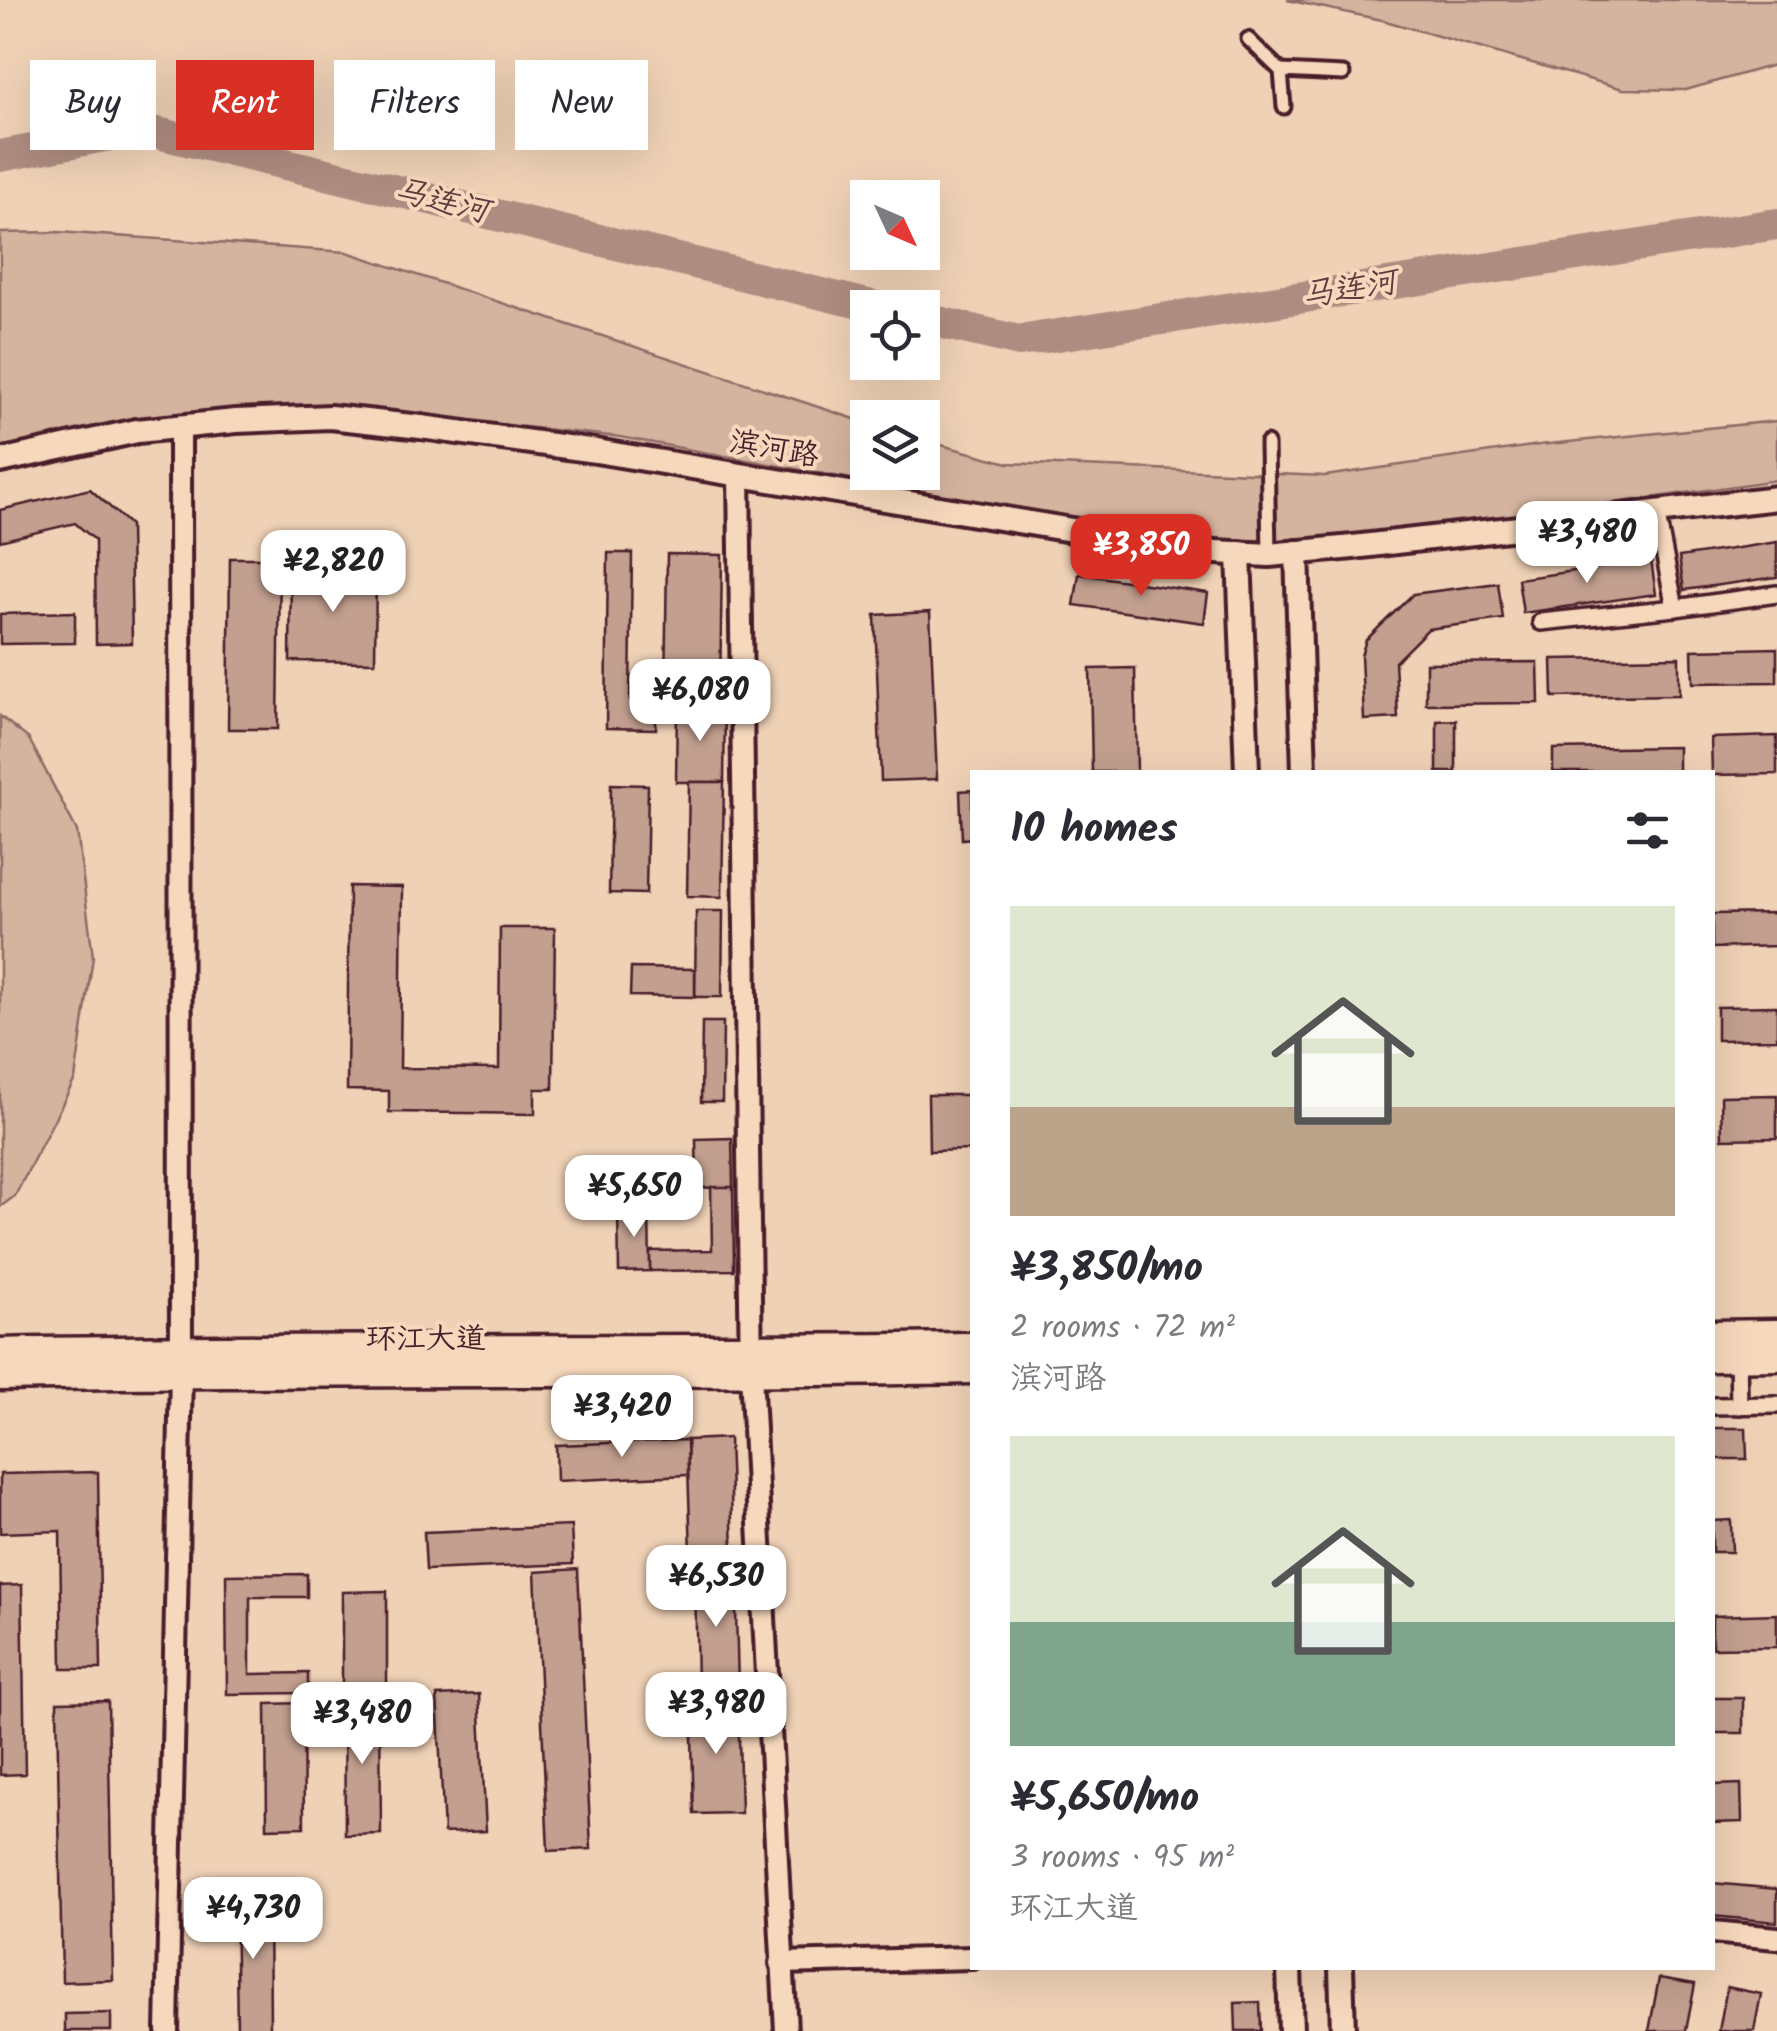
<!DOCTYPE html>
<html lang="en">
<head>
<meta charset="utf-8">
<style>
	body { margin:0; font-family:Kalam,"LXGW WenKai TC",sans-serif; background:#f2f2f3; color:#2b2b33; height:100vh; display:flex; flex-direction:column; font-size:38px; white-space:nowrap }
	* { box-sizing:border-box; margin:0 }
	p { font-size:32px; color:#7c7c81 }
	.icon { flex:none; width:55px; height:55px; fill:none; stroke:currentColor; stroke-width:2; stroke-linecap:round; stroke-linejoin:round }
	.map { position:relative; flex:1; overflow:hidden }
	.panel { position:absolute; left:970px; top:770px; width:745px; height:1200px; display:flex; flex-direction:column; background:#fff; border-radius:0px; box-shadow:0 10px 40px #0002 }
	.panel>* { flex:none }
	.top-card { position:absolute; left:30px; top:60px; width:790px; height:90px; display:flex; gap:20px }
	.needle { width:65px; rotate:134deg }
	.buttons { position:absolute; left:850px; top:180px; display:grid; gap:20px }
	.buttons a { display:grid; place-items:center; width:90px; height:90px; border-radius:0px; background:#fff; box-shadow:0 10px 40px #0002; font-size:50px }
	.price { position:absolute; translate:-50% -85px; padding:0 22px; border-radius:20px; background:#fff; color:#222; font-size:32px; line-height:65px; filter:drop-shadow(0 2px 5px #0008) }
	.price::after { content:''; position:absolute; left:50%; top:60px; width:30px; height:22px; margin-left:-15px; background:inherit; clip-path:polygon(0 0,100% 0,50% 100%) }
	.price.active { background:#d93025; color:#fff }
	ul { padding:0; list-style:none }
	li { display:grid; align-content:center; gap:20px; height:530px; padding:0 40px }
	li span { display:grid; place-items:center; height:310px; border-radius:0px; color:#555 }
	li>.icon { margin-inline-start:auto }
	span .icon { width:180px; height:180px; fill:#fffc; stroke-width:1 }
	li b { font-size:42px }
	h2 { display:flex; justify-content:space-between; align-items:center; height:120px; padding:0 40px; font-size:42px }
	.tag { padding:0 35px; border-radius:0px; background:#fff; box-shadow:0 10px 40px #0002; font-size:35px; line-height:90px }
	.tag.active { background:#d93025; color:#fff }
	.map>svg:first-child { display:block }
	.green { fill:#d4b49f; stroke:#8f6a65; stroke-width:2.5 }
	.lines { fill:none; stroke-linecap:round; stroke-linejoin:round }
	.river { stroke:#af8c81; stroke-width:32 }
	.building { fill:#c29f8f; stroke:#4a1f2b; stroke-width:2.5 }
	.pedestrian-casing { stroke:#4a1f2b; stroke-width:19 }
	.minor-casing { stroke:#4a1f2b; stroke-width:22 }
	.tertiary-casing { stroke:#4a1f2b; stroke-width:28 }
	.secondary-casing { stroke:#4a1f2b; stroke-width:30 }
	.trunk-casing { stroke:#4a1f2b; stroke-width:35 }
	.pedestrian { stroke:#f6d8bc; stroke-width:11 }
	.minor { stroke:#f6d8bc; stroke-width:15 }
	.tertiary { stroke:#f6d8bc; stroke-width:20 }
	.secondary { stroke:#f6d8bc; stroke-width:22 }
	.trunk { stroke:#f6d8bc; stroke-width:28 }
	.labels { text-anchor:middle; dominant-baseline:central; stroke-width:8; stroke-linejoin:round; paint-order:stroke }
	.street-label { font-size:30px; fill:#4a1f2b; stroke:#f6d8bc }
	.water-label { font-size:32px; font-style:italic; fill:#633a40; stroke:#f6d8bc }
</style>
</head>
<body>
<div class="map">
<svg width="1777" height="2031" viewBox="0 0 1777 2031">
	<rect width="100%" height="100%" fill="#efd1b6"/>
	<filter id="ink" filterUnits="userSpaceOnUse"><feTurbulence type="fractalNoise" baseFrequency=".01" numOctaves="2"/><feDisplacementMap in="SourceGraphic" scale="20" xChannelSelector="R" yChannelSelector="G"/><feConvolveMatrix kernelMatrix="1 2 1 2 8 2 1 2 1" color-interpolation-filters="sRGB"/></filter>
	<g filter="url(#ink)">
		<g class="green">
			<polygon points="1287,0 1777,0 1777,64 1686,90 1623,89 1382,20"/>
			<polygon points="58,232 347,252 867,423 868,472 922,472 923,440 1008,463 1325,476 1539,445 1777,421 1777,480 1372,537 1200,542 620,437 355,409 217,411 0,452 0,233"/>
			<polygon points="0,716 29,739 77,831 93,957 75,1079 15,1196 0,1207"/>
		</g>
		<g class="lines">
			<g class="river">
				<polyline points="0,156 141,129 880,308"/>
				<polyline points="922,318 1019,341 1777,224"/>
			</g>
		</g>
		<g class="building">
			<polygon points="90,489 130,525 132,643 96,644 95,540 75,523 0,541 0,510"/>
			<polygon points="1777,542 1777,577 1684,590 1679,557"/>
			<polygon points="608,553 632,553 630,700 656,700 656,729 606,728"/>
			<polygon points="667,554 722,555 720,696 665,696"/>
			<polygon points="230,558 280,558 278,729 228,729"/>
			<polygon points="1651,560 1656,594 1523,613 1518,579"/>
			<polygon points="291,568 376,569 375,662 290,661"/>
			<polygon points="1079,574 1208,593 1204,623 1074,605"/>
			<polygon points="1498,583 1503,619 1428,629 1395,662 1398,718 1364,720 1361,656 1366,640 1413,594"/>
			<polygon points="75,612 75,643 0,644 0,614"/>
			<polygon points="930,612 937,779 881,781 875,615"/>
			<polygon points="1777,648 1777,682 1693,683 1692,650"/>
			<polygon points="1679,657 1679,695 1553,697 1552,659"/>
			<polygon points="1538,662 1539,703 1426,704 1426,663"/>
			<polygon points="1135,668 1137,772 1092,772 1090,669"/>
			<polygon points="677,705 725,706 724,782 676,782"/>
			<polygon points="1456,720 1456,772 1437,772 1437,721"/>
			<polygon points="1777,736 1777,774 1712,775 1711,738"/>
			<polygon points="1678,747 1678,772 1553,772 1553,749"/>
			<polygon points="689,782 724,782 722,897 687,896"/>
			<polygon points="611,784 648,785 646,894 609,893"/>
			<polygon points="972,790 972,838 962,839 960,791"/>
			<polygon points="349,886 402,887 400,1068 499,1069 500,928 555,928 553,1089 535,1089 535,1114 389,1112 389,1091 347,1090"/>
			<polygon points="696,911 723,911 722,997 695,997"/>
			<polygon points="1777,913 1777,946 1712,948 1712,914"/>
			<polygon points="631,968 695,969 695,997 630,996"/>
			<polygon points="1777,1006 1777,1039 1717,1040 1717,1007"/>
			<polygon points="702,1022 723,1022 722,1102 701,1102"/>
			<polygon points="928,1095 972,1095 972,1150 929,1151"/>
			<polygon points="1777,1095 1777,1138 1722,1139 1721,1096"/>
			<polygon points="732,1138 733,1187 697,1188 696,1139"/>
			<polygon points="711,1187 733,1187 734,1270 650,1271 650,1251 712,1250"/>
			<polygon points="649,1209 650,1271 619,1272 618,1210"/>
			<polygon points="1712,1428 1746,1428 1747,1459 1712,1459"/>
			<polygon points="729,1438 733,1550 691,1552 687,1440"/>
			<polygon points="687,1440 688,1475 557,1481 556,1445"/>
			<polygon points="98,1472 101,1669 62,1669 60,1531 0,1533 0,1474"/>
			<polygon points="1731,1520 1732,1552 1712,1552 1712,1521"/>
			<polygon points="571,1526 573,1564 426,1570 424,1532"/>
			<polygon points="578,1569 591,1849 548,1851 535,1572"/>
			<polygon points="735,1573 738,1686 697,1687 695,1574"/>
			<polygon points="307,1574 307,1597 250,1597 250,1674 308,1673 308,1693 227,1694 226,1575"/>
			<polygon points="22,1585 25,1774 0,1775 0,1586"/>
			<polygon points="387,1591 387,1686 342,1687 342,1592"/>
			<polygon points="1777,1614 1777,1647 1712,1648 1712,1616"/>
			<polygon points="479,1694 486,1831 444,1833 437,1696"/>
			<rect x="1712" y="1698" width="31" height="35"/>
			<polygon points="380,1699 381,1834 345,1835 344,1700"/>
			<polygon points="738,1700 741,1813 694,1814 691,1701"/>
			<polygon points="108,1701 113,1980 62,1982 57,1702"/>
			<polygon points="303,1703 304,1827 267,1828 266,1704"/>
			<polygon points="1741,1784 1742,1822 1712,1823 1712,1785"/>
			<polygon points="1712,1883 1777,1889 1777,1922 1712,1916"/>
			<polygon points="235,1894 269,1894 270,2031 237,2031"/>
			<polygon points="1659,1978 1695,1984 1686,2031 1649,2031"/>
			<polygon points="1727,1987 1761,1994 1754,2031 1719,2031"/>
			<polygon points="1260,2002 1261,2031 1236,2031 1235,2003"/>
			<polygon points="111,2013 111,2031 65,2031 65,2014"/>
		</g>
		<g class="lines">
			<g class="pedestrian-casing">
				<g id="pedestrian">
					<polyline points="1248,39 1281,71 1284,107"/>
					<polyline points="1281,71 1343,74"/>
					<polyline points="1267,443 1269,555"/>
				</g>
			</g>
			<g class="minor-casing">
				<g id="minor">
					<polyline points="1656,511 1675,608"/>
					<polyline points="1541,622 1675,608 1777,594"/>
					<polyline points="1738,1357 1739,1406"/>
					<polyline points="1712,1406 1777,1405"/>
				</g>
			</g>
			<g class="tertiary-casing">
				<g id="tertiary">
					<polyline points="739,475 751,1373 786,2031"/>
					<polyline points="1712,1932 1777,1938"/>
					<polyline points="781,1963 972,1958"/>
					<polyline points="167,2031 181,1372 180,427"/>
				</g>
			</g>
			<g class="secondary-casing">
				<g id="secondary">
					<polyline points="0,461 137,431 236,421 330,417 421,427 596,451 1198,551 1269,555 1353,547 1777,498"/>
					<polyline points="1297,552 1304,772"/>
					<polyline points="1239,553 1247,772"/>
					<polyline points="1289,1968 1291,2031"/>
					<polyline points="1341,1968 1343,2031"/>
				</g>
			</g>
			<g class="trunk-casing">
				<g id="trunk">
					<polyline points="1712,1335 1777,1334"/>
					<path d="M 0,1353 C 324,1346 648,1352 972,1347"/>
					<polyline points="1712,1357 1777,1356"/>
					<path d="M 0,1376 C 324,1369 648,1375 972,1369"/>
				</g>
			</g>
			<use href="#pedestrian" class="pedestrian"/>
			<use href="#minor" class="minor"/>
			<use href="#tertiary" class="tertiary"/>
			<use href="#secondary" class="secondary"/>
			<use href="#trunk" class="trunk"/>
		</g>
	</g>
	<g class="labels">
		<g class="street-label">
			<text transform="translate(774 450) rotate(10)">滨河路</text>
			<text x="426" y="1340">环江大道</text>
		</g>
		<g class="water-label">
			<text transform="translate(441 202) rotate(14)">马连河</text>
			<text transform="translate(1349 290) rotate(-9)">马连河</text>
		</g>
	</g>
</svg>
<div class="buttons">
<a><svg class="needle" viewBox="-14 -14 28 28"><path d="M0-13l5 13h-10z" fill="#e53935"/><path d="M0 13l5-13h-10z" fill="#7c7c81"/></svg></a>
<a><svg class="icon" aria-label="locate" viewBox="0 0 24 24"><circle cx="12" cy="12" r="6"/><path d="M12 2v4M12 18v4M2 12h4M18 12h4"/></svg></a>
<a><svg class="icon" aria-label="layers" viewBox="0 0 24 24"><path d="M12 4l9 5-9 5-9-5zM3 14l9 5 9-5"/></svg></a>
</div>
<b class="price" style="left:1587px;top:586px">¥3,480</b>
<b class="price active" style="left:1141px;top:599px">¥3,850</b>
<b class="price" style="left:333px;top:615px">¥2,820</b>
<b class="price" style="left:700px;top:744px">¥6,080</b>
<b class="price" style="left:634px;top:1240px">¥5,650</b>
<b class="price" style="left:622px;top:1460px">¥3,420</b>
<b class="price" style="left:716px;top:1630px">¥6,530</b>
<b class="price" style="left:716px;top:1757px">¥3,980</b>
<b class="price" style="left:362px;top:1767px">¥3,480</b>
<b class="price" style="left:253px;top:1962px">¥4,730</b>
<div class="top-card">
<a class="tag">Buy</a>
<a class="tag active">Rent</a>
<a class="tag">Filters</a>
<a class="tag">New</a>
</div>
<section class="panel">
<h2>10 homes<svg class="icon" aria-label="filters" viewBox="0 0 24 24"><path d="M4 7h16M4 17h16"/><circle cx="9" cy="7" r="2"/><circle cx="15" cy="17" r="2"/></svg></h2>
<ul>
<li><span style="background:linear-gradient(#dfe7d0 65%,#b9a48a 0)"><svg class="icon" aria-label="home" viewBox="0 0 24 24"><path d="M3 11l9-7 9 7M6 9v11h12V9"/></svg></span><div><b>¥3,850/mo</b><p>2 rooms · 72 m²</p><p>滨河路</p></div></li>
<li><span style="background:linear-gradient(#dfe7d0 60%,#7fa58c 0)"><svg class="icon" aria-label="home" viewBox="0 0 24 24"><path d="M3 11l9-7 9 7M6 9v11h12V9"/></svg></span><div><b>¥5,650/mo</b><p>3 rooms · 95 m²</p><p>环江大道</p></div></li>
</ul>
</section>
</div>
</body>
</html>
